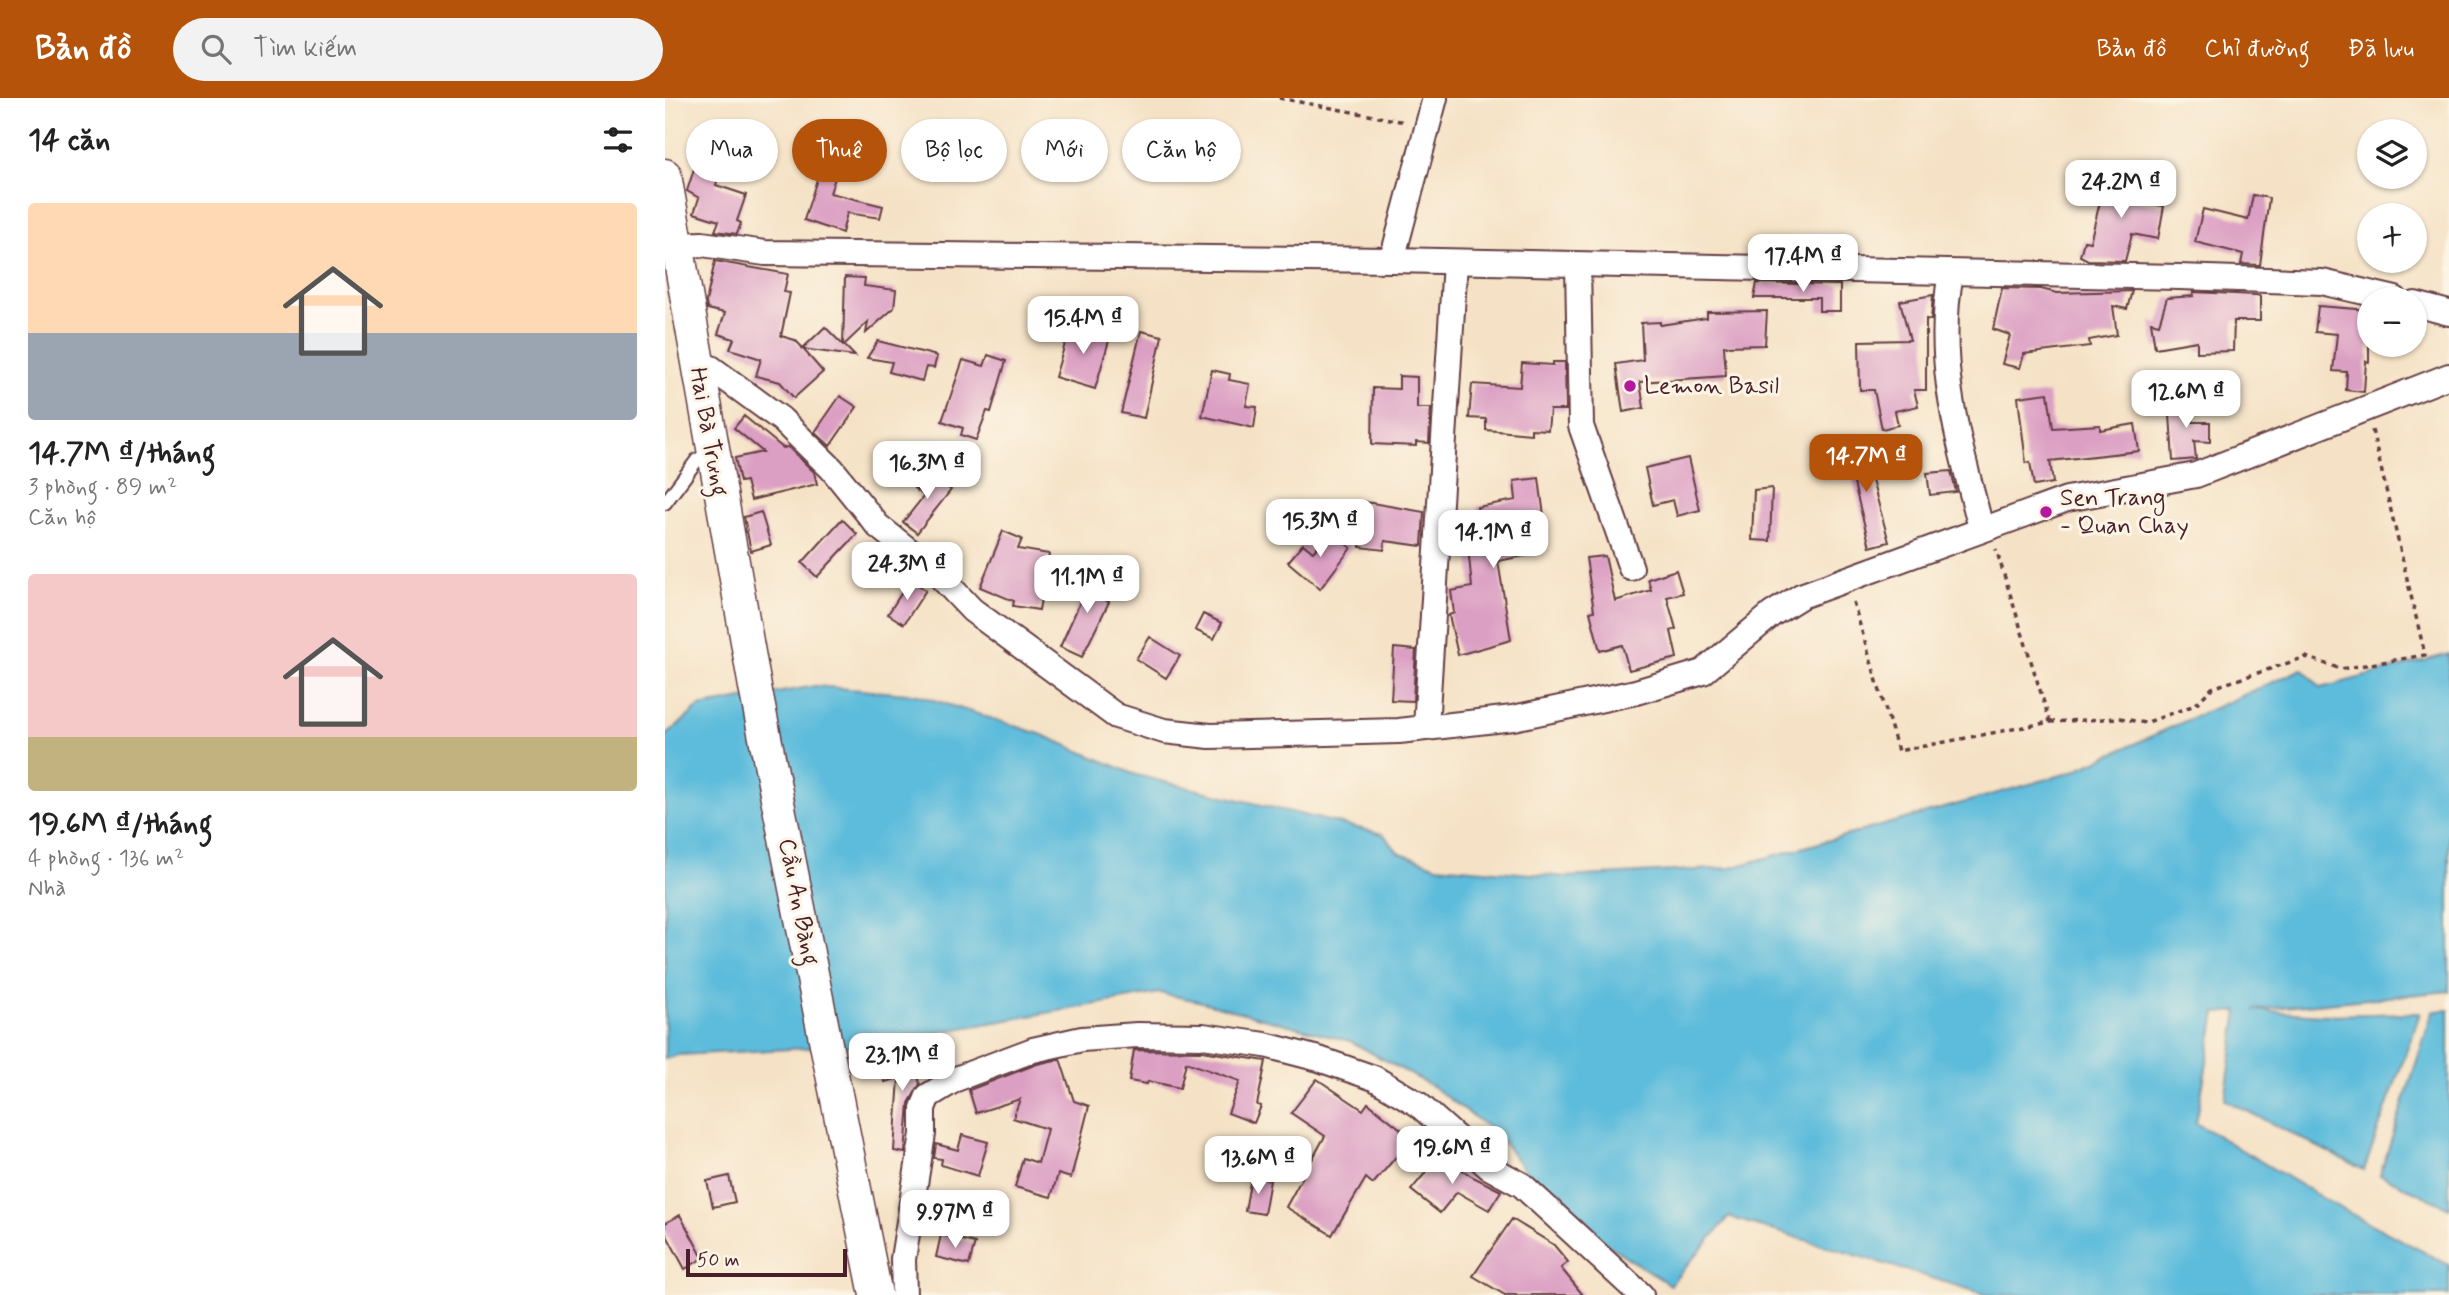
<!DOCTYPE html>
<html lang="vi">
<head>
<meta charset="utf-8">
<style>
	body { margin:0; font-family:Mynerve,sans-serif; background:#f2f2f2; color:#222; height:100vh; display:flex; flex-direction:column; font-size:26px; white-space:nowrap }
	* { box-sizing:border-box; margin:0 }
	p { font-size:23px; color:#767676 }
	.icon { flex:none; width:38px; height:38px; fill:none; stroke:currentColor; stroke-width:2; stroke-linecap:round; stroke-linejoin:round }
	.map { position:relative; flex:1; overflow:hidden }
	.panel { display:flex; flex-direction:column; background:#fff; width:665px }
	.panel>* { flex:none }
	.top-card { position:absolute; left:21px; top:21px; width:665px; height:63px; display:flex; gap:14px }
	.buttons { position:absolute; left:1692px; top:21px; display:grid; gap:14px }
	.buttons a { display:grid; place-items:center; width:70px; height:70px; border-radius:50%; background:#fff; box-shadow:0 2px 5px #0004; font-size:35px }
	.scale { position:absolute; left:21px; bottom:18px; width:161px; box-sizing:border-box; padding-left:7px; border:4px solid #4a1f2b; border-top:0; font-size:19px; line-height:24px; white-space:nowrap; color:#4a1f2b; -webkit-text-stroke:5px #fcf5e5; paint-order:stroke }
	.price { position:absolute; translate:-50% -60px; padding:0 16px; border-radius:14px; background:#fff; color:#222; font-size:23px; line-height:46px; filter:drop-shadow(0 2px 4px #0008) }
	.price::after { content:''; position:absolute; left:50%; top:42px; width:21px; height:16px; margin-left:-10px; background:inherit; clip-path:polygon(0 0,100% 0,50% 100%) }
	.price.selected { background:#b45309; color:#fff }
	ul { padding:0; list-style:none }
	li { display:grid; align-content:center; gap:14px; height:371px; padding:0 28px }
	li span { display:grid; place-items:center; height:217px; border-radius:7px; color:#555 }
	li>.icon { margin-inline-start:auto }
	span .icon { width:126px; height:126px; fill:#fffc; stroke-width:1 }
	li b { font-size:30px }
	h2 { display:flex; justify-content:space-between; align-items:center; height:84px; padding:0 28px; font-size:30px }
	.pill { padding:0 24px; border-radius:32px; background:#fff; box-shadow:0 2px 5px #0004; font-size:24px; line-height:63px }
	.pill.selected { background:#b45309; color:#fff }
	header { display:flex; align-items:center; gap:42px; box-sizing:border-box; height:98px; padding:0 35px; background:#b45309; color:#fff }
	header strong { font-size:33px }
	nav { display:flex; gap:38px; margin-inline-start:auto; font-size:24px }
	.search { width:490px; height:63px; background:#f2f2f2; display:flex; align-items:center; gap:18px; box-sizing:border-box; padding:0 24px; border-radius:38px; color:#767676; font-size:26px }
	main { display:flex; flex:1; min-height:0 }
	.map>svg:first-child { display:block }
	.water { fill:#5dbcdb; stroke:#546e83; stroke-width:2 }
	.building { fill:#db9fc3 }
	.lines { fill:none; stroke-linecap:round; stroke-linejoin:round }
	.service-casing { stroke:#643c42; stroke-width:16 }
	.minor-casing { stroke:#643c42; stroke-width:28 }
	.tertiary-casing { stroke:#643c42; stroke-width:35 }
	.path { stroke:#643c42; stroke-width:3.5; stroke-dasharray:5 5; stroke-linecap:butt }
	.service { stroke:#fff; stroke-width:12 }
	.minor { stroke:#fff; stroke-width:24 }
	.tertiary { stroke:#fff; stroke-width:32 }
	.poi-dot { fill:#b5179e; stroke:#fcf5e5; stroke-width:2.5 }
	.labels { text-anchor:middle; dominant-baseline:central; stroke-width:6; stroke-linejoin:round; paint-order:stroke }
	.poi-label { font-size:24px; fill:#4a1f2b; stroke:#fcf5e5; text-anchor:start }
	.street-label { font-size:24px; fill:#4a1f2b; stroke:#fcf5e5 }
</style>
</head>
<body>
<header>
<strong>Bản đồ</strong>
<div class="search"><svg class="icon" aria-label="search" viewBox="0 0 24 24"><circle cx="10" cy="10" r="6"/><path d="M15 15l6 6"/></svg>Tìm kiếm</div>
<nav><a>Bản đồ</a><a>Chỉ đường</a><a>Đã lưu</a></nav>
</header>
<main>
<section class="panel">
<h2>14 căn<svg class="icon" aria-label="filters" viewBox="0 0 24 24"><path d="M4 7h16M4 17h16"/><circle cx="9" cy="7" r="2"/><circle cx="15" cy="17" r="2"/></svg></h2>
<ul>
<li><span style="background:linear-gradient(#ffd9b3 60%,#9aa5b1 0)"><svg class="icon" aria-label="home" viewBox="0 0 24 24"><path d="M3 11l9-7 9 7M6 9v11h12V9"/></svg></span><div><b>14.7M ₫/tháng</b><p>3 phòng · 89 m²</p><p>Căn hộ</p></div></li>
<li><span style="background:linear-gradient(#f6c9c9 75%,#c2b280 0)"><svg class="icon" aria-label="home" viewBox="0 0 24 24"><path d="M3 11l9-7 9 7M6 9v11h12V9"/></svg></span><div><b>19.6M ₫/tháng</b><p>4 phòng · 136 m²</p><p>Nhà</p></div></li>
</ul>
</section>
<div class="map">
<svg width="1784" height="1197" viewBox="0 0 1784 1197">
	<rect width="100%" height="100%" fill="#fcf5e5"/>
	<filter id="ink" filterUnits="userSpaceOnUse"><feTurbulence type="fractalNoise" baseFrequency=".0143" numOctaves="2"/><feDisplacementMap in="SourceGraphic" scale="14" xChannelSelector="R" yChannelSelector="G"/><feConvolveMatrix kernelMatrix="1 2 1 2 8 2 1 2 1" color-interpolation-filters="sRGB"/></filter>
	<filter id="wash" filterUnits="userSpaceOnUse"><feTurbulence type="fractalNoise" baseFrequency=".00686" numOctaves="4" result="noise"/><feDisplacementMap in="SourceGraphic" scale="28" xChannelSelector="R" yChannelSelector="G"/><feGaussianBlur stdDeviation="1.57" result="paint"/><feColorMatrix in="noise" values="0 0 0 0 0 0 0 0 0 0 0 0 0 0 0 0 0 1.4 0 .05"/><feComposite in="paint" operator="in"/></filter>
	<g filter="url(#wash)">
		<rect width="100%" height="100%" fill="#f5e2c6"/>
		<g class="water">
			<polygon points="1784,556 1784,893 1589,912 1656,917 1755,915 1699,1072 1560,1002 1573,913 1551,915 1531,1025 1671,1108 1784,1167 1784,1197 1323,1197 1064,1119 1005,1187 923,1134 881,1100 832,1036 767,988 685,943 533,903 494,895 201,947 13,957 0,961 0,639 34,609 150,588 253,597 375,636 471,677 718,736 733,754 772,768 902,779 1065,770 1404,675 1637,571 1656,590"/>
			<polygon points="1784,912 1784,1110 1715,1077 1768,913"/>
		</g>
		<g id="blocks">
			<g class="building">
				<polygon points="159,49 177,55 171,72 153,66"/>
				<polygon points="30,68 54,76 51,87 81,97 72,123 76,125 72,136 50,133 54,123 29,115 34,100 22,93"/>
				<polygon points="155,72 171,77 165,95 218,108 215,120 182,115 177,135 139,122"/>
				<polygon points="1442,75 1459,83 1461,78 1482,86 1475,104 1499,108 1493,141 1467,136 1460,163 1423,162 1415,158 1419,143 1425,144 1436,100 1431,98"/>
				<polygon points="1588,97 1604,100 1595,167 1576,166 1578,156 1530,144 1538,111 1583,122"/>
				<polygon points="50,163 123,176 119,194 125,195 116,238 130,242 138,250 160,229 178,247 180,179 200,180 199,188 231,192 229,210 201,235 203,224 179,247 190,258 138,251 158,274 129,300 115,284 91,278 96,261 65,251 69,241 53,236 60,215 42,211 41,204"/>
				<polygon points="1092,185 1175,187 1175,213 1154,213 1154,200 1089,200"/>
				<polygon points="1337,190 1376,191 1392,195 1467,193 1462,211 1448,208 1452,237 1424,242 1425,248 1359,256 1355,270 1337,266 1345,237 1328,231"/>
				<polygon points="1528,194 1591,197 1595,198 1595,223 1569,223 1568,253 1532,254 1532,243 1490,250 1486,224 1494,226 1502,200 1529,198"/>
				<polygon points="1268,197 1266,222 1261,221 1261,292 1249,292 1253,308 1230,313 1233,327 1217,331 1209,292 1195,292 1194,243 1245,242 1235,203"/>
				<polygon points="1653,208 1704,212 1701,224 1704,225 1704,264 1701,263 1699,294 1681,292 1682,274 1668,273 1672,236 1650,234"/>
				<polygon points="1102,213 1100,247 1059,248 1061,278 975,284 979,310 958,314 951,266 978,262 976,225 995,224 995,227 1042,220 1042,214"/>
				<polygon points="407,223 427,229 426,235 445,239 430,291 390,279"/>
				<polygon points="476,233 497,238 479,320 456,315"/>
				<polygon points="213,243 272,258 269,270 261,269 257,283 224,274 227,264 202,260"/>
				<polygon points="323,257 341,263 326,314 322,313 311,342 296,337 298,330 277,323 298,262 319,268"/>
				<polygon points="888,264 900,264 901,312 885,312 883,332 866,331 866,336 821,332 821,321 804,320 807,286 855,289 857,265 888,267"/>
				<polygon points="547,272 565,276 564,282 585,286 581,308 592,309 589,330 537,318"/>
				<polygon points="734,278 752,279 752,310 766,310 764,345 751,344 751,348 707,346 708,290 734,291"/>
				<polygon points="1383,295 1388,330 1435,327 1435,332 1470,326 1474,353 1385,363 1388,385 1369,388 1365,364 1361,365 1353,299"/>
				<polygon points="175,298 192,309 165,348 150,334"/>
				<polygon points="1526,299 1528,324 1545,324 1545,344 1529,343 1531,361 1508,363 1504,301"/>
				<polygon points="79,318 118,350 123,349 149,374 152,386 86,402 81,383 75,384 70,360 98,354 69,330"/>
				<polygon points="1196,342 1224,444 1205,449 1179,346"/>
				<polygon points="1023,360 1035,412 1012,418 1008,402 988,407 980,370"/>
				<polygon points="1286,373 1291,394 1265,397 1262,375"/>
				<polygon points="263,374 286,392 252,435 238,424 259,398 249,390"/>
				<polygon points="874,380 879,418 857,420 864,457 833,463 846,542 793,557 784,517 789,515 786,493 807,489 803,449 819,448 812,409 851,402 849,383"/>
				<polygon points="1107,390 1105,443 1087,442 1089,392"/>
				<polygon points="701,404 759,414 757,448 720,443 719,452 695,449"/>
				<polygon points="96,414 106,447 86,453 79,419"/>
				<polygon points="177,421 192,436 152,479 137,465"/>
				<polygon points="338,433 357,441 353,451 384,456 374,512 348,508 349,503 315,489"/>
				<polygon points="666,433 686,450 655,491 623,464 638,446 648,454"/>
				<polygon points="940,458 950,503 986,492 983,481 1011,472 1018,495 1002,499 1011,531 1006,533 1012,560 964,572 957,547 935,553 925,514 929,513 921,460"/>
				<polygon points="429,473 445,478 438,501 444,504 417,559 395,549"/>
				<polygon points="245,482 261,492 239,526 223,516"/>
				<polygon points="538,516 557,525 549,541 530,532"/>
				<polygon points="485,539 515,558 501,580 471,561"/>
				<polygon points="729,550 751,552 748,603 726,602"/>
				<polygon points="469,952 537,953 601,963 592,1007 596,1008 589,1025 563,1015 575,983 521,964 515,990 483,983 482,986 464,983"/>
				<polygon points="248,957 255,986 244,1005 240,1055 229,1053 234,980 220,984 216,964"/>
				<polygon points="395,961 409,1003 424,1008 406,1080 393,1076 386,1099 350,1089 358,1060 373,1065 382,1031 348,1020 355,1001 311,1015 304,992 372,966"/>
				<polygon points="652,981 698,1012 703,1005 747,1040 708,1086 701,1080 667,1137 621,1109 660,1038 626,1015"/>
				<polygon points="297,1037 323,1044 313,1078 276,1067 277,1061 269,1060 271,1046 293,1052"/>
				<polygon points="776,1056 806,1078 836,1093 824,1112 792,1094 775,1115 746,1092"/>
				<polygon points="64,1078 70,1104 48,1109 42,1083"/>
				<polygon points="586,1079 605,1082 599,1116 580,1113"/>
				<polygon points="15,1117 38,1160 20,1171 0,1134 0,1125"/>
				<polygon points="847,1121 889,1147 903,1164 896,1170 918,1197 840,1197 808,1178"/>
				<polygon points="276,1137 310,1145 304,1167 271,1159"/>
			</g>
		</g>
	</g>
	<g filter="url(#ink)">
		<use href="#blocks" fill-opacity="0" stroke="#643c42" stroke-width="2"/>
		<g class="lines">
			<g class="service-casing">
				<polyline id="service" points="0,405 32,362 47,355"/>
			</g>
			<g class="minor-casing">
				<g id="minor">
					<polyline points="14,147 37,146 100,155 727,162 1514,179 1657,184 1730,201"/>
					<polyline points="727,162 770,0"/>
					<polyline points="913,167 916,328 966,470"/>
					<path d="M 1286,175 C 1269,266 1294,343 1316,430"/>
					<polyline points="1750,206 1784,215"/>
					<polyline points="31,265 46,270 116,321 167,371 213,428 272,475 307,512 451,618 499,633 545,638 734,633 848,620 971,594 1038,574 1107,516 1136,498 1402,401 1531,377 1784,278"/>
					<polyline points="761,629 790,164"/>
					<polyline points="239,1197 238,1161 258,1036 258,1010 263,998 291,981 368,952 417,941 472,937 538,938 600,947 654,961 709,980 753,1006 824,1069 857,1087 976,1197"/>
				</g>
			</g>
			<g class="tertiary-casing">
				<polyline id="tertiary" points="0,77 90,589 211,1197"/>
			</g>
			<g class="path">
				<polyline points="614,0 740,24"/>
				<polyline points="1188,504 1233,653 1385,624 1331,451"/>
				<polyline points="1385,624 1455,620 1480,625 1530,607 1547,590 1641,559 1676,571 1760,557 1707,332"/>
			</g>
			<use href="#service" class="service"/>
			<use href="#minor" class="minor"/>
			<use href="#tertiary" class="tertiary"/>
		</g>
	</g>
	<g class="poi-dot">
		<circle cx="965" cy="288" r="7"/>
		<circle cx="1381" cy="414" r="7"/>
	</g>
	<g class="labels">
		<g class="poi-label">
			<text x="979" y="288">Lemon Basil</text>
			<text x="1395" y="400">Sen Trang<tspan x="1395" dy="28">- Quan Chay</tspan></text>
		</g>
		<g class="street-label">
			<text transform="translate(43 334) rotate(80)">Hai Bà Trưng</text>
			<text transform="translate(133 804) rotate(79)">Cầu An Bàng</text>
		</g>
	</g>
</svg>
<div class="buttons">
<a><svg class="icon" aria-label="layers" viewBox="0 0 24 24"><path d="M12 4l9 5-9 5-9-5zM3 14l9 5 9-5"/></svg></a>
<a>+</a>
<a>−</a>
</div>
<div class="scale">50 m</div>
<b class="price" style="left:1456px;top:122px">24.2M ₫</b>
<b class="price" style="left:1138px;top:196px">17.4M ₫</b>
<b class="price" style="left:418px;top:258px">15.4M ₫</b>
<b class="price" style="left:1521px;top:332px">12.6M ₫</b>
<b class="price selected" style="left:1201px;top:396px">14.7M ₫</b>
<b class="price" style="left:262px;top:403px">16.3M ₫</b>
<b class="price" style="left:655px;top:461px">15.3M ₫</b>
<b class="price" style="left:828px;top:472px">14.1M ₫</b>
<b class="price" style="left:242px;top:504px">24.3M ₫</b>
<b class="price" style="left:422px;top:517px">11.1M ₫</b>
<b class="price" style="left:237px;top:995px">23.1M ₫</b>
<b class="price" style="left:787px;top:1088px">19.6M ₫</b>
<b class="price" style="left:593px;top:1098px">13.6M ₫</b>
<b class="price" style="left:290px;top:1152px">9.97M ₫</b>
<div class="top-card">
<a class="pill">Mua</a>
<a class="pill selected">Thuê</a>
<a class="pill">Bộ lọc</a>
<a class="pill">Mới</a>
<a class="pill">Căn hộ</a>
</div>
</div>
</main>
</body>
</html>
